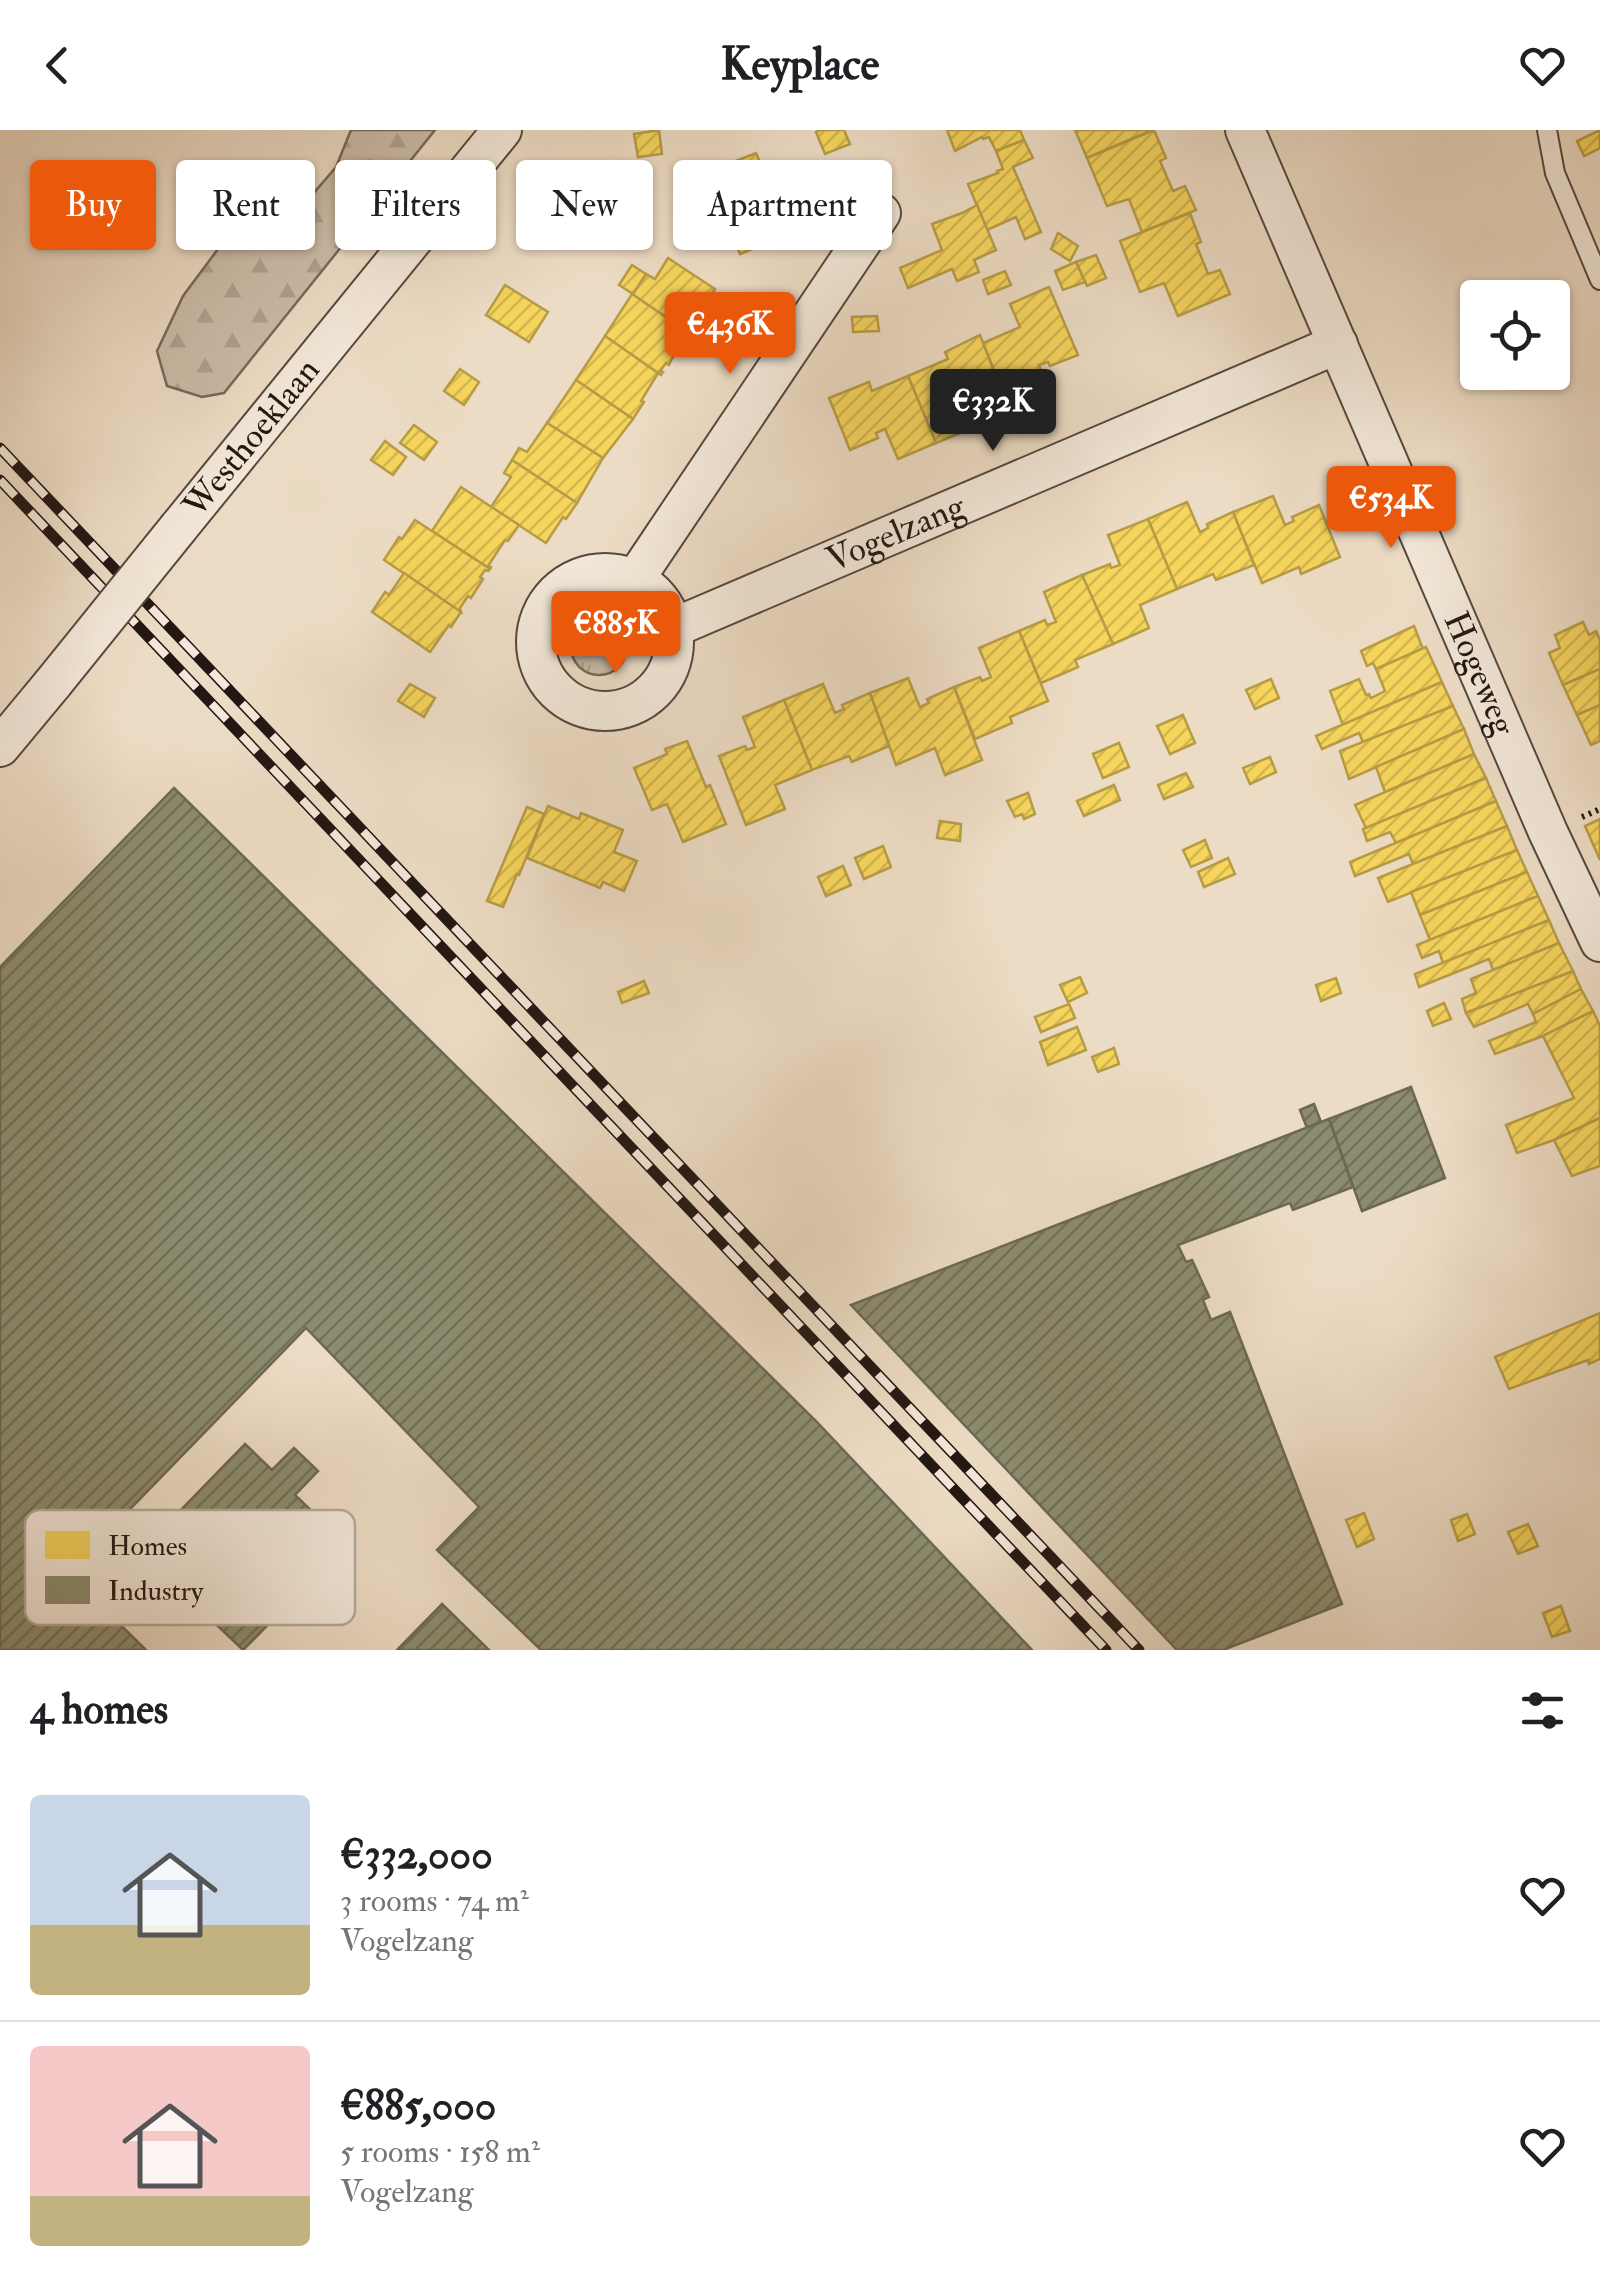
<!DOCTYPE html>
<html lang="en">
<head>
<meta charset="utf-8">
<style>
	body { margin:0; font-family:"IM FELL Double Pica",serif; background:#f2f2f2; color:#202124; height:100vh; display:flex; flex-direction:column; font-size:38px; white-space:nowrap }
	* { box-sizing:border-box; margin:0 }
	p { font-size:32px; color:#757577 }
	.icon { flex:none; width:55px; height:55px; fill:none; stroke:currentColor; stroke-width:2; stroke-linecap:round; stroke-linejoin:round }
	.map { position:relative; height:1520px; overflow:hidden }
	.sheet { display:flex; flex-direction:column; background:#fff; flex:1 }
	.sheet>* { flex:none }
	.guide { position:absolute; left:30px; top:30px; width:1000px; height:90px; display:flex; gap:20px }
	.fabs { position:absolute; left:1460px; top:150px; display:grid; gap:20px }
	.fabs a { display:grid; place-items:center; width:110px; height:110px; border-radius:10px; background:#fff; box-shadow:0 2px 8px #0004; font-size:50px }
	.price { position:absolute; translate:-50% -85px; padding:0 22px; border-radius:10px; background:#ea580c; color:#fff; font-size:32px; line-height:65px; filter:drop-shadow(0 2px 5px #0008) }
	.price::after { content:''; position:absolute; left:50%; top:60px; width:30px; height:22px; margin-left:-15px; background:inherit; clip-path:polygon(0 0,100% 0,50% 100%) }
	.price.active { background:#222; color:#fff }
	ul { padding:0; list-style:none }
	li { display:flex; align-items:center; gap:30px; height:250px; padding:0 30px }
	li+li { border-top:2px solid #e0e0e0 }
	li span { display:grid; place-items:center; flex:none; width:280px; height:200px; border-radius:10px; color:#555 }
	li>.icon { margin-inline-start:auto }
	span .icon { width:120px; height:120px; fill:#fffc; stroke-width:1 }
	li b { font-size:42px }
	h2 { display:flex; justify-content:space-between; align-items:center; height:120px; padding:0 30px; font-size:42px }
	.chip { padding:0 35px; border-radius:10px; background:#fff; box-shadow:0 2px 8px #0004; font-size:35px; line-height:90px }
	.chip.active { background:#ea580c; color:#fff }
	header { display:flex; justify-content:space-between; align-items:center; height:130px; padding:0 30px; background:#fff; font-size:45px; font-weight:700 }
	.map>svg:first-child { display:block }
	.grass { fill:url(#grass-tufts); stroke:#77695d; stroke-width:2.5 }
	.forest { fill:url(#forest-firs); stroke:#77695d; stroke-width:2.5 }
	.homes { fill:url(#homes-hatch); stroke:#b79c46; stroke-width:2.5 }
	.industry { fill:url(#industry-hatch); stroke:#6c6953; stroke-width:2.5 }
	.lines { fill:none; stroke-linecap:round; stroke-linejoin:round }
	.service-casing { stroke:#564840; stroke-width:22 }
	.minor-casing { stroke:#564840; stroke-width:42 }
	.path { stroke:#231713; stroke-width:6; stroke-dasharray:2.5 5; stroke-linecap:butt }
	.service { stroke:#f3e8d9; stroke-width:18 }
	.minor { stroke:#f3e8d9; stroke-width:38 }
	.rail-casing { stroke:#231713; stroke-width:11 }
	.rail { stroke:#f3e8d9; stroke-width:8; stroke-dasharray:22; stroke-linecap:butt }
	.minor-bridge-casing { stroke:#564840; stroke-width:42; stroke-linecap:butt }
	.minor-bridge { stroke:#f3e8d9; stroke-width:38 }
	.labels { text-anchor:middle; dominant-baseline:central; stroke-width:10; stroke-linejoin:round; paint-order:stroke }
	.street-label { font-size:35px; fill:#231713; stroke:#f3e8d9 }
	.key { fill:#f3e8d9; stroke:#b5a99e; stroke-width:2.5 }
	.key-label { font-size:28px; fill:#231713 }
</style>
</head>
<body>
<header><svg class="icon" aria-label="back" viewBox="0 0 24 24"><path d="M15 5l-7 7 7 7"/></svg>Keyplace<svg class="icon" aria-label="heart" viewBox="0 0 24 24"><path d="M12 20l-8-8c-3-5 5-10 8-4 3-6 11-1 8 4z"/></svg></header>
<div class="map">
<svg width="1600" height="1520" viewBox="0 0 1600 1520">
	<defs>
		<pattern id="grass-tufts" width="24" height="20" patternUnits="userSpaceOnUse" patternTransform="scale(2.5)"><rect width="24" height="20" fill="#cbbba7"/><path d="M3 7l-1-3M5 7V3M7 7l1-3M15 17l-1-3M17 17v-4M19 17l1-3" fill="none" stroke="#aea08f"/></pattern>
		<pattern id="forest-firs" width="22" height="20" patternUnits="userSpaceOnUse" patternTransform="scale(2.5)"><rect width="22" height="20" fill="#cbbba7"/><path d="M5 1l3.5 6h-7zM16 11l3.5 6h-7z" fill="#aea08f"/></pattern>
		<pattern id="homes-hatch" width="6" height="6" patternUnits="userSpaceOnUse" patternTransform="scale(2.5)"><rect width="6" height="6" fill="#f6d55c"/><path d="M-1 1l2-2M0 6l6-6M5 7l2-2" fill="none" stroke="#d3b64f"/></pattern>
		<pattern id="industry-hatch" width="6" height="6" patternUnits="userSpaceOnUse" patternTransform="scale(2.5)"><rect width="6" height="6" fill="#8c8c6e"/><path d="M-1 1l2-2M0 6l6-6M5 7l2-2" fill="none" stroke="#727159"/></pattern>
	</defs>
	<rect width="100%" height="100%" fill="#eddcc5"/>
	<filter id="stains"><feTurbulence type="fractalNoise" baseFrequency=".002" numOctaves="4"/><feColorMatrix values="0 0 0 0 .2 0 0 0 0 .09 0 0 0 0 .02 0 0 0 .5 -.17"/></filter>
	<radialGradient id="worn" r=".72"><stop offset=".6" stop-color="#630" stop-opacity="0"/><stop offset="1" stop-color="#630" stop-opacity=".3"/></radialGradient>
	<circle class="grass" cx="599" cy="517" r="28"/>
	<polygon class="forest" points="351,0 435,0 224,263 202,267 167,256 157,221 183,166 218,119 306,72 336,37"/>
	<g class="homes">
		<polygon points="659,0 662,24 638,27 634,4"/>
		<polygon points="820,0 844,0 850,14 825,24 816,2"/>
		<polygon points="947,0 1020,0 1024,10 996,21 989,7 983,9 982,7 955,21"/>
		<polygon points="1075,0 1152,0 1087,28"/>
		<polygon points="1154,0 1166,28 1160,31 1173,61 1185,56 1196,80 1142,102 1129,69 1107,76 1087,28"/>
		<polygon points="1600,0 1600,18 1584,26 1577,11"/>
		<polygon points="1024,10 1033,28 1013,37 1041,102 1025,109 1016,87 987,100 968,54 998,43 997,41 1003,39 996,21"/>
		<polygon points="756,23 790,103 740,124 716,65 737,56 728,34"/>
		<polygon points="977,75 996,120 974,130 979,142 957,151 952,139 908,158 900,138 942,120 932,94 962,83"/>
		<polygon points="1190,83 1201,112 1196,114 1208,144 1220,140 1230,164 1178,186 1164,153 1140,162 1120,111"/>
		<polygon points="1058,103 1078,116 1070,131 1051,119"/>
		<polygon points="1096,125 1106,148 1087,156 1076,132"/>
		<polygon points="668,128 715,159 697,185 700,187 689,203 632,164 646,144 655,149"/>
		<polygon points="1076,132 1085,152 1063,160 1055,141"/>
		<polygon points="632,135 646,144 633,164 619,155"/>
		<polygon points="1005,141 1011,155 988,164 983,150"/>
		<polygon points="505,155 548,182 529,212 486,185"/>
		<polygon points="1049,157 1078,225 1050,236 1048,232 1039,235 1051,265 1011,282 983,213 1020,197 1010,174"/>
		<polygon points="632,164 686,201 669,235 666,233 660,241 663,242 661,245 605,206"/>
		<polygon points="877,186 879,201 853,202 852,187"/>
		<polygon points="980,205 1000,257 975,267 973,262 964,266 977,296 936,313 908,246 948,229 945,222"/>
		<polygon points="605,206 658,243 641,271 644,272 633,289 576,250"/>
		<polygon points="460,239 479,252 464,275 444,261"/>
		<polygon points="908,246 936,313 898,329 885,299 876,303 878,308 850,320 829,268 869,252 872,261"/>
		<polygon points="576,250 633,289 603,328 547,293"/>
		<polygon points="547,293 603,328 577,373 512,330 519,318 527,322"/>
		<polygon points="414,295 437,312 424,330 400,313"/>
		<polygon points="385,311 406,327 393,345 371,330"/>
		<polygon points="512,330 577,373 566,389 563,387 546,413 491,377 511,347 504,343"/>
		<polygon points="461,357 519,395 508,411 505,410 488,436 491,437 490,439 432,401"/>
		<polygon points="1273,366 1285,395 1294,391 1292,387 1319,375 1340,427 1301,444 1299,437 1262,453 1233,382"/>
		<polygon points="1187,372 1200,402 1208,398 1207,394 1233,382 1254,435 1216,450 1213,444 1177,459 1148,389"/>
		<polygon points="1148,389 1177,459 1140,475 1149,498 1113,514 1082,445 1110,434 1111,438 1120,435 1108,405"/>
		<polygon points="415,390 490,439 488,441 485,440 480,447 483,449 471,468 468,466 460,478 461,482 384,430 399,407 402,409"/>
		<polygon points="404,443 461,482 451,497 449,495 430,522 372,482 385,462 389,465"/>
		<polygon points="1082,445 1113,514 1075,530 1078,537 1041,553 1019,501 1045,490 1047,495 1056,492 1044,462"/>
		<polygon points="1583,492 1589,505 1596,501 1600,510 1600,539 1563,555 1549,523 1560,518 1555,505"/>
		<polygon points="1414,496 1423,519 1376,539 1373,533 1367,536 1361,521"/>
		<polygon points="1019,501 1048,571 1010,587 1012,593 975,609 954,557 980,547 982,551 991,547 979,518"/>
		<polygon points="1426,517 1442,552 1343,595 1330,561 1359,549 1366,565 1369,564 1371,568 1385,561 1376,539"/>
		<polygon points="1600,539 1600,575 1577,585 1563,555"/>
		<polygon points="908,548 920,577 929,573 927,569 954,557 982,630 945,645 935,618 896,635 870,563"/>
		<polygon points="1271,549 1279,568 1255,579 1246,560"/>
		<polygon points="1442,552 1453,576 1363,612 1359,603 1322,619 1316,606"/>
		<polygon points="410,554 435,568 424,587 398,571"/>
		<polygon points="823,554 835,583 844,579 842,575 870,563 889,616 852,632 849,626 812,640 784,570"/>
		<polygon points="784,570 812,640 775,655 785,679 746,695 719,626 745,616 747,620 755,617 743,587"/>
		<polygon points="1600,575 1600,611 1591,615 1577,585"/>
		<polygon points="1453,576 1464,599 1349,649 1340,621"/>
		<polygon points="1183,585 1195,613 1170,624 1157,596"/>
		<polygon points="1464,599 1474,624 1385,662 1376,637"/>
		<polygon points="687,611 706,657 710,655 726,694 683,712 667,674 652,680 634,638 667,624 665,619"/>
		<polygon points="1119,613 1129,637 1103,648 1093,624"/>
		<polygon points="1474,624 1486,648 1366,698 1355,675"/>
		<polygon points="1270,627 1276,642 1250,654 1243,638"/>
		<polygon points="1186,643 1193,657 1164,669 1158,655"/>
		<polygon points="1486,648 1496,671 1396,713 1390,702 1367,711 1363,699"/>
		<polygon points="1114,655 1120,670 1084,686 1077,671"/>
		<polygon points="1028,663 1035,684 1024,689 1022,684 1015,687 1007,671"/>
		<polygon points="1496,671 1507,696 1413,734 1409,724 1355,746 1350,732"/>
		<polygon points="548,676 579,689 581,683 623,700 614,722 637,731 624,761 603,752 600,758 527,728"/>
		<polygon points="527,677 544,684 519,745 517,744 503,777 487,771"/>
		<polygon points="1600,689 1600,730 1585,696"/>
		<polygon points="940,691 961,694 960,711 937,708"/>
		<polygon points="1507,696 1517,720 1388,772 1378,748"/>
		<polygon points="1205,710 1212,728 1191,737 1183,720"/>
		<polygon points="883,716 891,737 864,749 855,728"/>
		<polygon points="1517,720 1527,742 1420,785 1411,762"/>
		<polygon points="1228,728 1235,744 1204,757 1198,742"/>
		<polygon points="843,736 851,755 826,766 818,747"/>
		<polygon points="1527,742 1538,766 1430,810 1420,785"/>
		<polygon points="1538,766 1549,790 1443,833 1439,821 1422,828 1417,815"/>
		<polygon points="1549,790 1559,813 1493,840 1489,829 1419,857 1415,844"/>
		<polygon points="1559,813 1573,841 1466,883 1462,869 1476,863 1471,849"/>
		<polygon points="1573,841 1581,859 1533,884 1528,874 1474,897 1466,883"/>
		<polygon points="1080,847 1087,863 1068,872 1060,855"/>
		<polygon points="1336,848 1341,863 1321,871 1316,855"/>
		<polygon points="644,851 649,863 622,873 618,862"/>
		<polygon points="1581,859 1593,881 1543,906 1495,924 1489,911 1536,892 1533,884"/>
		<polygon points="1444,873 1451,889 1433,896 1427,881"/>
		<polygon points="1069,874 1075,888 1041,902 1035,887"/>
		<polygon points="1593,881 1600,896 1600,988 1554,1010 1517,1023 1506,995 1574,968 1543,906"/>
		<polygon points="1077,897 1086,920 1048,935 1040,912"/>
		<polygon points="1114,918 1119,934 1098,942 1092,927"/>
		<polygon points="1600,988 1600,1036 1572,1046 1554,1010"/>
		<polygon points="1600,1183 1600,1229 1589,1234 1588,1230 1509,1259 1495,1227"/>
		<polygon points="1364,1383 1374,1409 1357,1417 1346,1390"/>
		<polygon points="1467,1384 1475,1404 1458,1411 1451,1390"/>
		<polygon points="1528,1394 1538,1416 1518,1424 1508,1402"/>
		<polygon points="1561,1476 1570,1501 1552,1507 1543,1483"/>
	</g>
	<g class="industry">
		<polygon points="174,658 817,1292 1032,1520 541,1520 437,1420 479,1377 306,1198 68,1443 146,1520 0,1520 0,837"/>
		<polygon points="1411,957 1445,1048 1362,1081 1329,989"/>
		<polygon points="1314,974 1321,992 1307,998 1300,980"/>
		<polygon points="1329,989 1353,1057 1293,1080 1290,1073 1178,1115 1186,1132 1192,1130 1209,1167 1203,1170 1211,1190 1230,1182 1342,1474 1223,1520 1177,1520 851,1175"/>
		<polygon points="245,1314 272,1340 294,1318 318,1341 295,1365 347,1415 243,1520 140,1422"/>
		<polygon points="442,1474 489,1520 397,1520"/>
	</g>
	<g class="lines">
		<g class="service-casing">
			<polyline id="service" points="1547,0 1555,43 1600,150"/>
		</g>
		<g class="minor-casing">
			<g id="minor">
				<path id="s1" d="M 1245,0 L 1548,702 L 1600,812"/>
				<path id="s2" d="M 179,397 L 502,0"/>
				<circle cx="605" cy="512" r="69"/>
				<polyline points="635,449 881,83"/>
				<path id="s3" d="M 673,498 L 1338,214"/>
				<polyline points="0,617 54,552"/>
			</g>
		</g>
		<polyline class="path" points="1582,687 1600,679"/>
		<use href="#service" class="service"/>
		<use href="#minor" class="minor"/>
		<g class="rail-casing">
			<g id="rail">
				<polyline points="0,318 1139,1520"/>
				<polyline points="0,350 1106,1520"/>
			</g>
		</g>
		<use href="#rail" class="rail"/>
		<g class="minor-bridge-casing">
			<polyline id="minor-bridge" points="54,552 179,397"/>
		</g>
		<use href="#minor-bridge" class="minor-bridge"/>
	</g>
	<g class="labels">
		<g class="street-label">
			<text stroke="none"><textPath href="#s2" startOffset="115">Westhoeklaan</textPath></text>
			<text stroke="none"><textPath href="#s3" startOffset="242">Vogelzang</textPath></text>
			<text stroke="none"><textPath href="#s1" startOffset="592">Hogeweg</textPath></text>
		</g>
	</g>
	<rect x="25" y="1380" width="330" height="115" rx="15" class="key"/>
	<rect x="45" y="1401" width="45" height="28" fill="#f6d55c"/>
	<rect x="45" y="1446" width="45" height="28" fill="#8c8c6e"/>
	<g class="key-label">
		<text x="108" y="1425">Homes</text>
		<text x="108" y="1470">Industry</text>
	</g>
	<rect width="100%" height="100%" filter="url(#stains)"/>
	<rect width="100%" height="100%" fill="url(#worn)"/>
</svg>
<div class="fabs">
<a><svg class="icon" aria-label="locate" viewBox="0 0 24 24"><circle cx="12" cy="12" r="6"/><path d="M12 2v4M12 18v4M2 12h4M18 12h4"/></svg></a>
</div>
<b class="price" style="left:730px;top:247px">€436K</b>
<b class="price active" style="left:993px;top:324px">€332K</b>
<b class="price" style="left:1391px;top:421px">€534K</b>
<b class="price" style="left:616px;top:546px">€885K</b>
<div class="guide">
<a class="chip active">Buy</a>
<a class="chip">Rent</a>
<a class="chip">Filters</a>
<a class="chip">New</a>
<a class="chip">Apartment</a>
</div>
</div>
<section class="sheet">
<h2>4 homes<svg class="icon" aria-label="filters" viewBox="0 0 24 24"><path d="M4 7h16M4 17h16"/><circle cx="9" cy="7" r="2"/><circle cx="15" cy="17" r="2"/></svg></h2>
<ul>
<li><span style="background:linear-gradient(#c9d6e8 65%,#c2b280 0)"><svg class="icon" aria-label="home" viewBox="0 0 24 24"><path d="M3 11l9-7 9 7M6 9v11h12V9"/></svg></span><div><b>€332,000</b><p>3 rooms · 74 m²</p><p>Vogelzang</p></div><svg class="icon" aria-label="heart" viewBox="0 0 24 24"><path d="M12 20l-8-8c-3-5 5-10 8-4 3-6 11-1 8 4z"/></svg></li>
<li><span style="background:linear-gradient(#f6c9c9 75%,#c2b280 0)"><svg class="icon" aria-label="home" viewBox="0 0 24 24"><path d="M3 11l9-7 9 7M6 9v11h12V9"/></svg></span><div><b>€885,000</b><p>5 rooms · 158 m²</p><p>Vogelzang</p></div><svg class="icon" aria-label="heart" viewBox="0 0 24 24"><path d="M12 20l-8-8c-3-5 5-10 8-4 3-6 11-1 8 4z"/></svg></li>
</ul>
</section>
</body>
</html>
